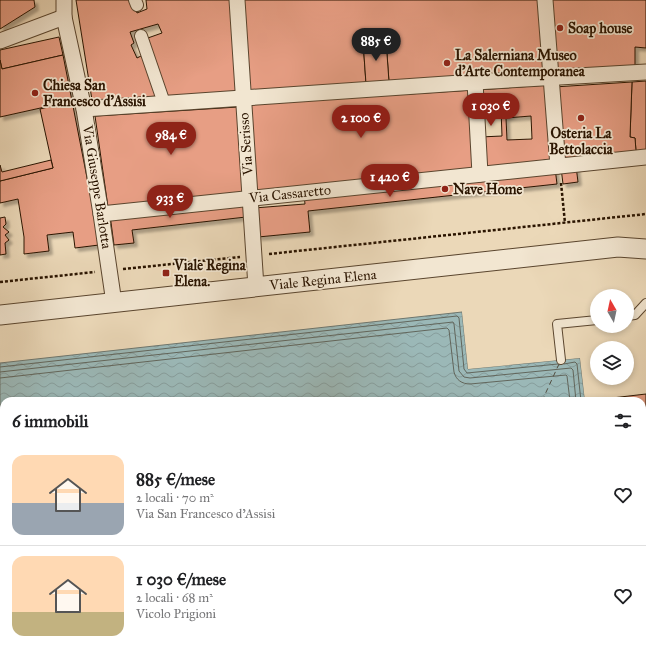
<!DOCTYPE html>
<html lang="it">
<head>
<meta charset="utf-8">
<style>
	body { margin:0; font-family:"IM FELL Great Primer",serif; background:#f6f6f6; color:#202124; height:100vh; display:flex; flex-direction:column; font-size:15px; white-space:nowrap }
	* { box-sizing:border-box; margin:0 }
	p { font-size:13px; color:#757577 }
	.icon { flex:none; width:22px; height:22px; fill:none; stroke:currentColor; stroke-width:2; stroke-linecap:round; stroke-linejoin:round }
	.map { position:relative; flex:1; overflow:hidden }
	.details { position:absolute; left:0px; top:397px; width:646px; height:256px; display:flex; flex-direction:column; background:#fff; border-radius:12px 12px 0 0; box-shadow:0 2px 6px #0003 }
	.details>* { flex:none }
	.needle { width:26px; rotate:351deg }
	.buttons { position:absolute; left:590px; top:289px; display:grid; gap:8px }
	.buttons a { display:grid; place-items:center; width:44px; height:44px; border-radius:50%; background:#fff; box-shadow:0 2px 6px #0003; font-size:20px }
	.price { position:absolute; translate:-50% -34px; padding:0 9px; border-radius:14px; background:#8f2418; color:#fff; font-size:13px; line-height:26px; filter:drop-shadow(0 1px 2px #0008) }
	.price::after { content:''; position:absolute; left:50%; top:24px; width:12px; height:9px; margin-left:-6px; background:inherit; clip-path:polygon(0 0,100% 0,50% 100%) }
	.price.current { background:#222; color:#fff }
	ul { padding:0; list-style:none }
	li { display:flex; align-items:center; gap:12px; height:100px; padding:0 12px }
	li+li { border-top:1px solid #e0e0e0 }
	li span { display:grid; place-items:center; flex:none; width:112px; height:80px; border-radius:12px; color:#555 }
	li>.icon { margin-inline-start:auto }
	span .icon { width:48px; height:48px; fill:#fffc; stroke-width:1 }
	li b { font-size:17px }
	h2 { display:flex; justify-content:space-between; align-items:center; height:48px; padding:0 12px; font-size:17px }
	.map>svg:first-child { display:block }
	.water { fill:url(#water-waves); stroke:#6e766e }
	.pier { fill:#ebd8b8 }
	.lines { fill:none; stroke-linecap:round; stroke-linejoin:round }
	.shore { stroke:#62665c; stroke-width:1 }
	.ferry { stroke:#524d40; stroke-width:1; stroke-dasharray:5 4; stroke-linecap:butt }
	.building { fill:#e79e84; stroke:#2a1400; fill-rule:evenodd; filter:url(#shadow) }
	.service-casing { stroke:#5a452e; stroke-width:10 }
	.pedestrian-casing { stroke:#5a452e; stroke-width:14 }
	.minor-casing { stroke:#5a452e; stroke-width:17 }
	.tertiary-casing { stroke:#5a452e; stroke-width:21 }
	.path { stroke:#2a1400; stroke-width:2.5; stroke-dasharray:3 2; stroke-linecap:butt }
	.service { stroke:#f2e6d1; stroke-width:8 }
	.pedestrian { stroke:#f2e6d1; stroke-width:12 }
	.minor { stroke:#f2e6d1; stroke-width:15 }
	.tertiary { stroke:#f2e6d1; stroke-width:19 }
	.poi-dot { fill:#8f2418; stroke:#f2e6d1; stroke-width:1.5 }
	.labels { text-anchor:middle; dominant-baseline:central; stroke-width:3.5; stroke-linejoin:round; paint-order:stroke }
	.poi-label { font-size:14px; font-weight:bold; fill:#2a1400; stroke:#f2e6d1; text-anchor:start }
	.street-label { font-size:14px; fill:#2a1400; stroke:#f2e6d1 }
</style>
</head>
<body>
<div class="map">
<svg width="646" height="653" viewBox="0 0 646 653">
	<defs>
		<pattern id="water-waves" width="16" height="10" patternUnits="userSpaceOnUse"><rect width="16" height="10" fill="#9bb8b7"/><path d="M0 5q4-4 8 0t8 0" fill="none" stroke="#869d9c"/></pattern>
		<filter id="shadow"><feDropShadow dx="3.5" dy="3.5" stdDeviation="1" flood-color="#0004"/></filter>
	</defs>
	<rect width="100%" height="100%" fill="#ebd8b8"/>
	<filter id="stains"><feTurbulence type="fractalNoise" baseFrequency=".005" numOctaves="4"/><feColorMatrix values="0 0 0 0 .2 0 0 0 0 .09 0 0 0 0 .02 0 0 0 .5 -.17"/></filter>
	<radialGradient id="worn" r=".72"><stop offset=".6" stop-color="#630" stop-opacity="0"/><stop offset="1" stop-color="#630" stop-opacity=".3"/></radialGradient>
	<g class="water">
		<polygon points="462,312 468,369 580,358 585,401 4,401 4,623 0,623 0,363"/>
		<polygon points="642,566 646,567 646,653 190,653 204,649 642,649"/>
		<polygon points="71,649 89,653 101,653 0,653 0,652"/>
	</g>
	<polygon class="pier" points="464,311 470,367 581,356 582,358 587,401 585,401 580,358 468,369 462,312"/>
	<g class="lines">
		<g class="shore">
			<polyline points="564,364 575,362 577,364 581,401"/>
			<polyline points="0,367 457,316 459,318 464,369 467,373 558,364"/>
			<polyline points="0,372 453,322 454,324 459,371 464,377 470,378 571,368 573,370 576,401"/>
			<path d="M 0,378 L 447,328 L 449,330 L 454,372 C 456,380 462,384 470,384 L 566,375 L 567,376 L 570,401"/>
		</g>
		<g class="ferry">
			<polyline points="542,401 559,364"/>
			<polyline points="424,653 426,649"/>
		</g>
	</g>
	<g class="building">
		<polygon points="0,0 34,0 35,7 0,29"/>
		<polygon points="76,0 132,0 137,13 147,9 146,0 231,0 237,93 164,97 145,39 162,33 158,24 130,32 134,43 131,45 137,58 145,54 160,96 92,100"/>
		<polygon points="243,0 540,0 545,73 389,82 386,40 363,41 366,84 248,92"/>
		<polygon points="551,0 646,0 646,48 635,47 635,67 556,74"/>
		<polygon points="59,37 63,55 2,69 0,60 0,50"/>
		<polygon points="386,40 389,82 366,84 363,41"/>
		<polygon points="63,55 72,101 0,117 0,60 2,69"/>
		<polygon points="646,81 646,151 636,151 635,138 630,137 632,82"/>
		<polygon points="632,82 630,137 635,138 636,151 560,159 554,87"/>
		<path d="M 548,85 L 553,159 L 482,169 L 480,137 L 502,136 L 501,109 L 479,111 L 477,90 ZM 531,116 L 532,139 L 507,140 L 506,118 Z"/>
		<polygon points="473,90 478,169 254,194 247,104"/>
		<polygon points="72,101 97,229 99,245 75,248 73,232 47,235 49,251 24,254 24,237 18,199 0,203 0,181 53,168 40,109"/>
		<polygon points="238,107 245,193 108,207 95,116"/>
		<polygon points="51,160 53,168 0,181 0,165 2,172"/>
		<polygon points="576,166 578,182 563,184 561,168"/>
		<polygon points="555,168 557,184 308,211 310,232 258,237 254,208 305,204 304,195"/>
		<polygon points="244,203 246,217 132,230 134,243 114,245 110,215"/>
		<polygon points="5,217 6,224 3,227 9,232 5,235 9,240 5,243 6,254 0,255 0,218"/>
		<polygon points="646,394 646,496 642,496 642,401 612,401 612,398"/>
	</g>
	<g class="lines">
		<g class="service-casing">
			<g id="service">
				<polyline points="627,316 635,315 646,303"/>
				<polyline points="561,360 557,324 597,320"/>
				<polyline points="0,630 4,630"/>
			</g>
		</g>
		<g class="pedestrian-casing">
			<g id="pedestrian">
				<polyline points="135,0 137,5"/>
				<polyline points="141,36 164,103"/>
			</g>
		</g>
		<g class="minor-casing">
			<g id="minor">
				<polyline points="64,0 64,17 84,109 101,214 114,303"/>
				<polyline points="237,0 256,287"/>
				<polyline points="545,0 558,166"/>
				<polyline points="0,41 64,17"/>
				<polyline points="475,82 480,174"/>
				<polyline points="84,109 475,82 646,72"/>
				<polyline points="101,214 646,157"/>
			</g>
		</g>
		<g class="tertiary-casing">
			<polyline id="tertiary" points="0,315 618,247 646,249"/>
		</g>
		<g class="path">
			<polyline points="561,183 565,223"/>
			<polyline points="269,254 646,214"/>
			<polyline points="123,269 240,257"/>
			<polyline points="0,282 95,272"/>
		</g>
		<use href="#service" class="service"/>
		<use href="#pedestrian" class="pedestrian"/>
		<use href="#minor" class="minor"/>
		<use href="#tertiary" class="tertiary"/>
	</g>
	<g class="poi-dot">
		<circle cx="560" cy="28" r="4"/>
		<circle cx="447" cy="63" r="4"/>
		<circle cx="35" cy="93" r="4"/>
		<circle cx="581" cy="118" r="4"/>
		<circle cx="445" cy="189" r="4"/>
		<rect x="162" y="269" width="8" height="8" rx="2"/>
	</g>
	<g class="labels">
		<g class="poi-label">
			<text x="568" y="28">Soap house</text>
			<text x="455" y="55">La Salerniana Museo<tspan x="455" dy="16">d'Arte Contemporanea</tspan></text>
			<text x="43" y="85">Chiesa San<tspan x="43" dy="16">Francesco d'Assisi</tspan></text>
			<text x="581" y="133" text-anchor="middle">Osteria La<tspan x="581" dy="16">Bettolaccia</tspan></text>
			<text x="453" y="189">Nave Home</text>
			<text x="174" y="265">Viale Regina<tspan x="174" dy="16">Elena.</tspan></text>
		</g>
		<g class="street-label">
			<text transform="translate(246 144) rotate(-94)">Via Serisso</text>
			<text transform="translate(97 187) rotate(81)">Via Giuseppe Barlotta</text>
			<text transform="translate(290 194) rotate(-6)">Via Cassaretto</text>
			<text transform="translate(323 280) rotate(-6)">Viale Regina Elena</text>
		</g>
	</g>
	<rect width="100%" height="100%" filter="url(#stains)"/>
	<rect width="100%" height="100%" fill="url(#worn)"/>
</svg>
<div class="buttons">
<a><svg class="needle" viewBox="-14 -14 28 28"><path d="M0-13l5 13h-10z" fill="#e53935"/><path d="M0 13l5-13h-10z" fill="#757577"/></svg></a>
<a><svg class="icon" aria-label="layers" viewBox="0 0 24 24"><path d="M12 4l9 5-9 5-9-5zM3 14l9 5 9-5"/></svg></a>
</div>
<b class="price current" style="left:376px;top:62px">885 €</b>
<b class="price" style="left:491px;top:127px">1 030 €</b>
<b class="price" style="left:361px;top:139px">2 100 €</b>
<b class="price" style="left:171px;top:156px">984 €</b>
<b class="price" style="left:390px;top:198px">1 420 €</b>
<b class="price" style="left:170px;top:219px">933 €</b>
<section class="details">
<h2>6 immobili<svg class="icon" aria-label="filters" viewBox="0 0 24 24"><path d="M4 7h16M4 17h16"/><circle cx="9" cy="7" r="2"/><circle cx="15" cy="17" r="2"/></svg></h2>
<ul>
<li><span style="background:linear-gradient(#ffd9b3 60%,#9aa5b1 0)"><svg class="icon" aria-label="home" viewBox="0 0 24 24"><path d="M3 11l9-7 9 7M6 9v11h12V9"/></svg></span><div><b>885 €/mese</b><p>2 locali · 70 m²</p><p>Via San Francesco d'Assisi</p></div><svg class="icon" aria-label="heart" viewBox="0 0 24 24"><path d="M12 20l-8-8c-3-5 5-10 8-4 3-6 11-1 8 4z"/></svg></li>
<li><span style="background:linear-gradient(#ffd9b3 70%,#c2b280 0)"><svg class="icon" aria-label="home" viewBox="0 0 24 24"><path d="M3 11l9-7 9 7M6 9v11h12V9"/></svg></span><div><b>1 030 €/mese</b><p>2 locali · 68 m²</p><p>Vicolo Prigioni</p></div><svg class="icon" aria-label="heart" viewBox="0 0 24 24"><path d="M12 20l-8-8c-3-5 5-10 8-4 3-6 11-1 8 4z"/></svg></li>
</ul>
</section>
</div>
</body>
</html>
